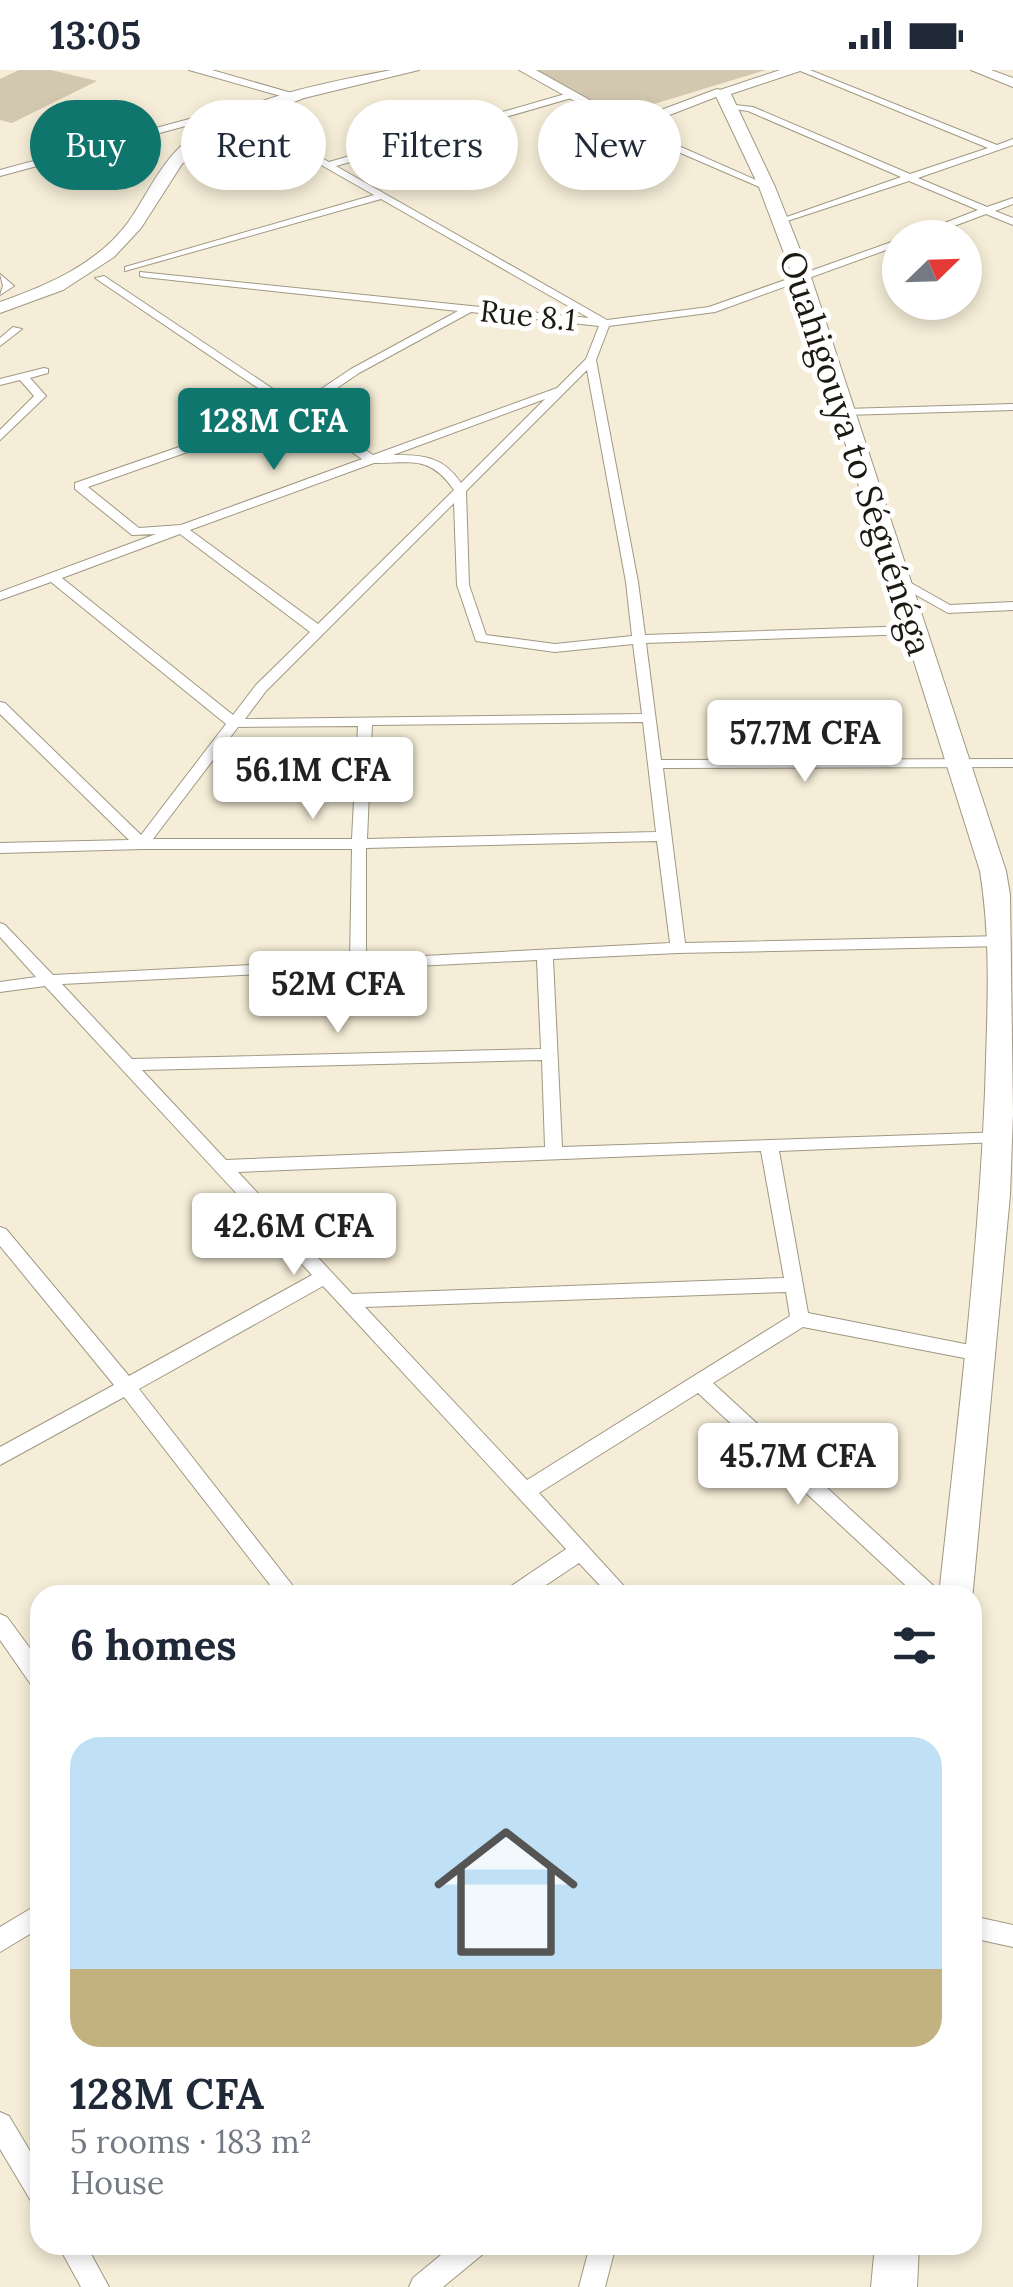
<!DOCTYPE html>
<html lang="en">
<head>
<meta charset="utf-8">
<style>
	body { margin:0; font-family:Lora,serif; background:#f2f2f3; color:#1f2937; height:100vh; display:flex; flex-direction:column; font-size:38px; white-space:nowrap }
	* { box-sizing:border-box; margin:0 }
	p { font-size:32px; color:#747a83 }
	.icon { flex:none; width:55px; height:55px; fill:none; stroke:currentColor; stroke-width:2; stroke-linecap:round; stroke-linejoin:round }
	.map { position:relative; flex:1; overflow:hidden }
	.sheet { position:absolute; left:30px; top:1515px; width:952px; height:670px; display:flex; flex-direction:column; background:#fff; border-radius:30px; box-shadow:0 5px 15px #0003 }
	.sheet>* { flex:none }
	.hud { position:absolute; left:30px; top:30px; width:955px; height:90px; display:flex; gap:20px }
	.needle { width:65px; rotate:67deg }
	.buttons { position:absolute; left:882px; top:150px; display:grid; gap:20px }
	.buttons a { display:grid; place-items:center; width:100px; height:100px; border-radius:50%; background:#fff; box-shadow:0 5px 15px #0003; font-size:50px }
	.price { position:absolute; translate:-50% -85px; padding:0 22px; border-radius:10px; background:#fff; color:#222; font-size:32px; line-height:65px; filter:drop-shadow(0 2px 5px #0008) }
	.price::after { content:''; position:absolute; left:50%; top:60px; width:30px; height:22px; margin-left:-15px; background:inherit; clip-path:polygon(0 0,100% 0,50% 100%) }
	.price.current { background:#0f766e; color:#fff }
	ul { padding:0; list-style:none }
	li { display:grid; align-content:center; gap:20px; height:530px; padding:0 40px }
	li span { display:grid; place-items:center; height:310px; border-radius:30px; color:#555 }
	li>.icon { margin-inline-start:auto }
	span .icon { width:180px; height:180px; fill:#fffc; stroke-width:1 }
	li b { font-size:42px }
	h2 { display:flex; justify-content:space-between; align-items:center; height:120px; padding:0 40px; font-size:42px }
	.chip { padding:0 35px; border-radius:45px; background:#fff; box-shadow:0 5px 15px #0003; font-size:35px; line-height:90px }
	.chip.current { background:#0f766e; color:#fff }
	.status { display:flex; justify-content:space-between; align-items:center; height:70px; padding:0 50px; background:#fff; direction:ltr }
	.status svg { height:28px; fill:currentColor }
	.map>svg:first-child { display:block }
	.green { fill:#d2c8af }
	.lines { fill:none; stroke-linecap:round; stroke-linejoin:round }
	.street-casing { stroke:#a09883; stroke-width:2 }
	.secondary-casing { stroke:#a09883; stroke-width:2 }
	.primary-casing { stroke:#a09883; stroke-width:2 }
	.street { fill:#fff; fill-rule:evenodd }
	.secondary { fill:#fff; fill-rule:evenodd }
	.primary { fill:#fff; fill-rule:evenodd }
	.labels { text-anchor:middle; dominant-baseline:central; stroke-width:10; stroke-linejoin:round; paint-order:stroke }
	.far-street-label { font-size:30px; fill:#1c1912; stroke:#fff }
	.street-label { font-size:35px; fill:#1c1912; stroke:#fff }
</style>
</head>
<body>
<div class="status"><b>13:05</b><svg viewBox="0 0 49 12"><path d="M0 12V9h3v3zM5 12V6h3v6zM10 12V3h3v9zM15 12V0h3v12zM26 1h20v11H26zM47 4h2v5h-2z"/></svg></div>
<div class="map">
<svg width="1013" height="2217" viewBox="0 0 1013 2217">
	<rect width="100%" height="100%" fill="#f5edd7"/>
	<g class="green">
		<polygon points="19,0 51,0 97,11 12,53 0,50 0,9"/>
		<polygon points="535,0 766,0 618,45"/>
	</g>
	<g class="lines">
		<g class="street-casing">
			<g id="street">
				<polygon points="798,0 810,0 997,75 1013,69 1013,75 918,108 987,137 1013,128 1013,134 995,141 1013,148 1013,155 986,144 922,168 906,168 978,140 909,111 778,154 778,150 901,107 748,41 726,38 726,34 753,37 910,104 988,78"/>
				<path d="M 572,22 L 575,27 L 336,96 L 607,250 L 709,237 L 900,169 L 900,175 L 715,242 L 609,256 L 596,290 L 638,512 L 645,565 L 913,556 L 920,560 L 913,564 L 646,573 L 661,690 L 1013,689 L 1013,697 L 663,698 L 685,873 L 1003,866 L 1011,871 L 1003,876 L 678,883 L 553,889 L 562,1077 L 1005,1062 L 1008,1066 L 999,1072 L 779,1081 L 808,1243 L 980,1277 L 987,1279 L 989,1284 L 987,1289 L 980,1291 L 803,1257 L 713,1313 L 937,1519 L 940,1525 L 916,1525 L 698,1323 L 539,1423 L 632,1525 L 609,1525 L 579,1493 L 531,1525 L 504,1525 L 507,1519 L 566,1479 L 323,1216 L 139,1319 L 300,1525 L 278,1525 L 124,1327 L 0,1395 L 0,1377 L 114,1315 L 0,1176 L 0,1157 L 6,1159 L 129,1306 L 312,1205 L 45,916 L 0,922 L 0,912 L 36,907 L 0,867 L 0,853 L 5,855 L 53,905 L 350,890 L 352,779 L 142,779 L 0,783 L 0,773 L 129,770 L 0,644 L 0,632 L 5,633 L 141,765 L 226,654 L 51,512 L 0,530 L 0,522 L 156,464 L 132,465 L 75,419 L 75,413 L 289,339 L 95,208 L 104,206 L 297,335 L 351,299 L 458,241 L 144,207 L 140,206 L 140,202 L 589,248 L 381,129 L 125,201 L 125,197 L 374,125 L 263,62 L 256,42 L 219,47 L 0,106 L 0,100 L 219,41 L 260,36 L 264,39 L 270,59 L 329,92 ZM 471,242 L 599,256 L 586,289 L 557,318 L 373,385 L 305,340 L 359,303 ZM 587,300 L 626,512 L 632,566 L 555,574 L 486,565 L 469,515 L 466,421 ZM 545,329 L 461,413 C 443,386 423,385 393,385 ZM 296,344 L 362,389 L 181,455 L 139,458 L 88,417 ZM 374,393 C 412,393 430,385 454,420 L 318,554 L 190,460 ZM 454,433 L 457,515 L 476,571 L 555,582 L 633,574 L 642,644 L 245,649 L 266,621 ZM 180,464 L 310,562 L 256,615 L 233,645 L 62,508 ZM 643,652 L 656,762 L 367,769 L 372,655 ZM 358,656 L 352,769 L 153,769 L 238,657 ZM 657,771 L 670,873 L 366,889 L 366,778 ZM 537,890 L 541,979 L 132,989 L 62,914 ZM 542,990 L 545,1077 L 226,1090 L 142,1000 ZM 761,1081 L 784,1208 L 352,1224 L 238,1102 ZM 786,1222 L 790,1246 L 527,1410 L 365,1237 Z"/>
				<polygon points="625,55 631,55 772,117 764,119 625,59"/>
				<polygon points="0,204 14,216 0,225 3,216"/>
				<polygon points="13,257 22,259 0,276 0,268"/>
				<polygon points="44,298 48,299 48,303 30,308 46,326 0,370 0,360 34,326 20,310 0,315 0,309"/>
				<polygon points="1013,334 1013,340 845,345 839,342 845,339"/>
				<polygon points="897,505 950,535 1013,532 1013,540 948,543 893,512 893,506"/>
				<polygon points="0,1544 7,1547 40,1592 40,1618 32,1616 0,1570"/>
				<polygon points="40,1833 40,1858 0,1882 0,1857"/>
				<polygon points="972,1846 1013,1855 1013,1877 972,1868"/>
				<polygon points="0,2042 9,2046 40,2098 40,2135 31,2131 0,2079"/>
				<polygon points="58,2175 86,2175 109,2217 81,2217"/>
				<polygon points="453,2175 487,2175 483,2184 443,2217 409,2217 413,2208"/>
				<polygon points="590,2175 616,2175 605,2217 579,2217"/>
			</g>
		</g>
		<g class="secondary-casing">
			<g id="secondary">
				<polygon points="189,0 212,0 302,26 295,30"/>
				<polygon points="519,0 536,0 629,52 717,19 729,22 628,61"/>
				<polygon points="971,0 991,0 1013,8 1013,17"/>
			</g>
		</g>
		<g class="primary-casing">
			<g id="primary">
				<path d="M 391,0 L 419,0 L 304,28 L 224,60 L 182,94 L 141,158 L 114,187 L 63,220 L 0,243 L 0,232 C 48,215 98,194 129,151 C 148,124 161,91 188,70 C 245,26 322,14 391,0 Z"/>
				<path d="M 780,0 L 803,0 L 731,24 L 775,117 L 811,207 L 1006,801 L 1010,825 L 1013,1044 L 1010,1125 L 972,1530 L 972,1525 L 939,1525 C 957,1358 978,1191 985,1022 C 987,948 992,875 980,801 L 793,207 L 759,117 L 714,22 Z"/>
				<polygon points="875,2175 919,2175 917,2217 871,2217"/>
			</g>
		</g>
		<use href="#street" class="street"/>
		<use href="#secondary" class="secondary"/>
		<use href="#primary" class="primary"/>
	</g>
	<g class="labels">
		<g class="far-street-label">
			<text transform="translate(528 245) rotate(6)">Rue 8.1</text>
		</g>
		<g class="street-label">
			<text transform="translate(856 383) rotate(72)">Ouahigouya to Séguénéga</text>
		</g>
	</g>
</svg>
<div class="buttons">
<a><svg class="needle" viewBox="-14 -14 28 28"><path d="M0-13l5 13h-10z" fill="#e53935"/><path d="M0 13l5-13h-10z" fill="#747a83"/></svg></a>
</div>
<b class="price current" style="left:274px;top:403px">128M CFA</b>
<b class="price" style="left:805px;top:715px">57.7M CFA</b>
<b class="price" style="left:313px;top:752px">56.1M CFA</b>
<b class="price" style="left:338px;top:966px">52M CFA</b>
<b class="price" style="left:294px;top:1208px">42.6M CFA</b>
<b class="price" style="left:798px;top:1438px">45.7M CFA</b>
<div class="hud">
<a class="chip current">Buy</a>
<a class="chip">Rent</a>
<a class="chip">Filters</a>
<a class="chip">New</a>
</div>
<section class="sheet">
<h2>6 homes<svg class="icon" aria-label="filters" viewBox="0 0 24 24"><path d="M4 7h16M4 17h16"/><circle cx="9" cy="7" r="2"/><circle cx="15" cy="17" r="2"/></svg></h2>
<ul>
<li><span style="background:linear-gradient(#bfe0f5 75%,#c2b280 0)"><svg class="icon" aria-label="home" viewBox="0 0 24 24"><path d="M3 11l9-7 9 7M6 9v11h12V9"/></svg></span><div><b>128M CFA</b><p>5 rooms · 183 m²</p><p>House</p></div></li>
</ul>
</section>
</div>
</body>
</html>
